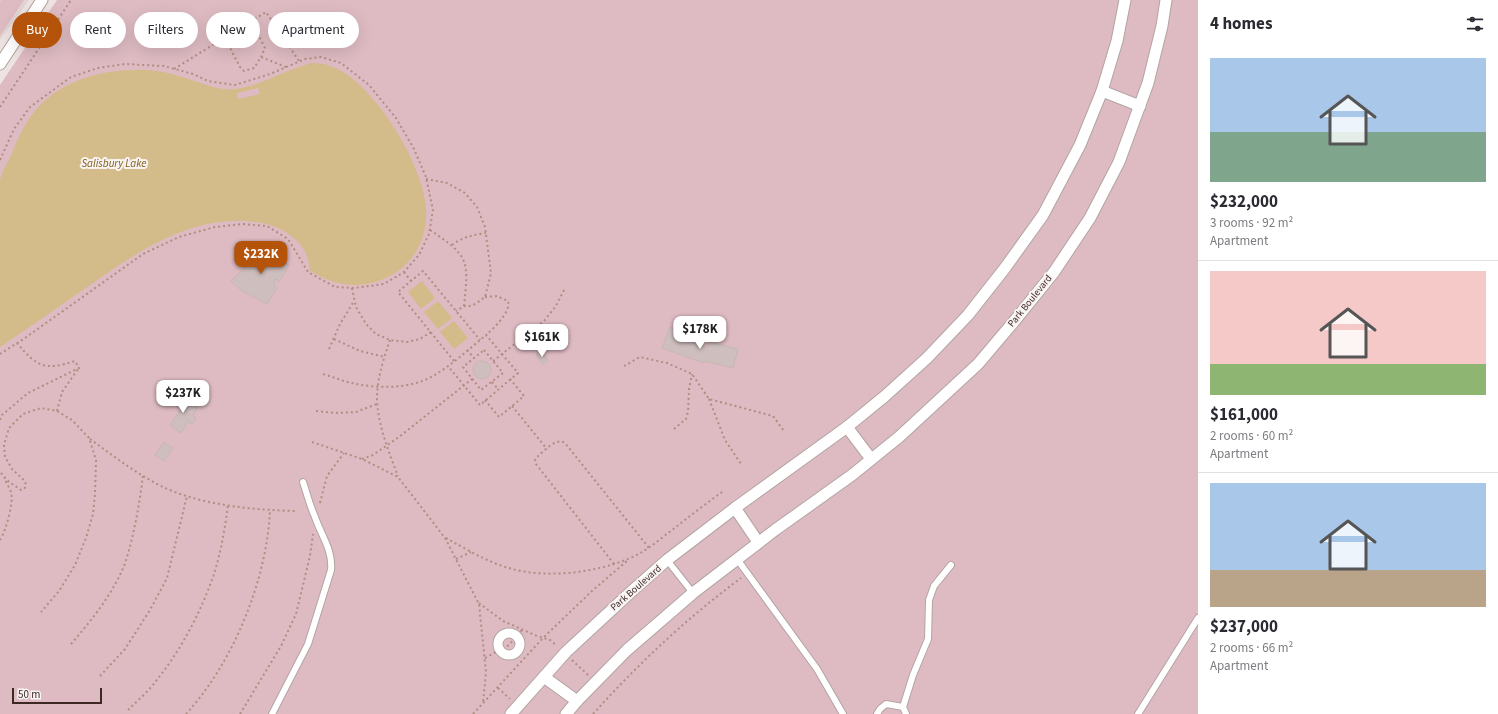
<!DOCTYPE html>
<html lang="en">
<head>
<meta charset="utf-8">
<style>
	body { margin:0; font-family:"Source Sans 3",sans-serif; background:#f7f7f7; color:#2b2b33; height:100vh; display:flex; flex-direction:column; font-size:15px; white-space:nowrap }
	* { box-sizing:border-box; margin:0 }
	p { font-size:13px; color:#7c7c81 }
	.icon { flex:none; width:22px; height:22px; fill:none; stroke:currentColor; stroke-width:2; stroke-linecap:round; stroke-linejoin:round }
	.map { position:relative; flex:1; overflow:hidden }
	.details { display:flex; flex-direction:column; background:#fff; width:300px }
	.details>* { flex:none }
	.guide { position:absolute; left:12px; top:12px; width:380px; height:36px; display:flex; gap:8px }
	.scale { position:absolute; left:12px; bottom:10px; width:90px; box-sizing:border-box; padding-left:4px; border:2px solid #3e2922; border-top:0; font-size:11px; line-height:14px; white-space:nowrap; color:#3e2922; -webkit-text-stroke:3px #f9f3f3; paint-order:stroke }
	.price { position:absolute; translate:-50% -34px; padding:0 9px; border-radius:8px; background:#fff; color:#222; font-size:13px; line-height:26px; filter:drop-shadow(0 1px 2px #0008) }
	.price::after { content:''; position:absolute; left:50%; top:24px; width:12px; height:9px; margin-left:-6px; background:inherit; clip-path:polygon(0 0,100% 0,50% 100%) }
	.price.selected { background:#b45309; color:#fff }
	ul { padding:0; list-style:none }
	li { display:grid; align-content:center; gap:8px; height:212px; padding:0 12px }
	li+li { border-top:1px solid #e1e1e2 }
	li span { display:grid; place-items:center; height:124px; border-radius:0px; color:#555 }
	li>.icon { margin-inline-start:auto }
	span .icon { width:72px; height:72px; fill:#fffc; stroke-width:1 }
	li b { font-size:17px }
	h2 { display:flex; justify-content:space-between; align-items:center; height:48px; padding:0 12px; font-size:17px }
	.pill { padding:0 14px; border-radius:18px; background:#fff; box-shadow:0 4px 16px #0002; font-size:14px; line-height:36px }
	.pill.selected { background:#b45309; color:#fff }
	main { display:flex; flex:1; min-height:0 }
	.map>svg:first-child { display:block }
	.built { fill:#e1d4d3 }
	.green { fill:#debbc2 }
	.water { fill:#d3bc89; fill-rule:evenodd }
	.building { fill:#cebfbe; stroke:#c7b7b4 }
	.lines { fill:none; stroke-linecap:round; stroke-linejoin:round }
	.service-casing { stroke:#b2a4a1; stroke-width:8 }
	.pedestrian-casing { stroke:#b2a4a1; stroke-width:11 }
	.minor-casing { stroke:#b2a4a1; stroke-width:13 }
	.tertiary-casing { stroke:#b2a4a1; stroke-width:13 }
	.secondary-casing { stroke:#b39f9b; stroke-width:13 }
	.path { stroke:#b18c82; stroke-width:2; stroke-dasharray:2 3; stroke-linecap:butt }
	.service { stroke:#fff; stroke-width:6 }
	.pedestrian { stroke:#fff; stroke-width:9 }
	.minor { stroke:#fff; stroke-width:11 }
	.tertiary { stroke:#fff; stroke-width:11 }
	.secondary { stroke:#fff; stroke-width:11 }
	.labels { text-anchor:middle; dominant-baseline:central; stroke-width:4; stroke-linejoin:round; paint-order:stroke }
	.street-label { font-size:10px; fill:#3e2922; stroke:#f9f3f3 }
	.water-label { font-size:11px; font-style:italic; fill:#7c5e1a; stroke:#f9f3f3 }
</style>
</head>
<body>
<main>
<div class="map">
<svg width="1198" height="714" viewBox="0 0 1198 714">
	<rect width="100%" height="100%" fill="#ede3e2"/>
	<polygon class="built" points="0,0 29,0 0,40"/>
	<g class="green">
		<polygon points="1,0 24,0 0,36 0,2"/>
		<polygon points="57,0 1198,0 1198,714 0,714 0,85"/>
	</g>
	<g class="water">
		<path d="M 312,63 C 321,63 330,65 338,69 C 377,89 424,166 426,209 C 428,241 411,269 381,280 C 355,290 331,284 309,270 C 310,253 299,240 284,231 C 273,224 260,222 247,221 C 182,217 128,259 77,294 C 52,312 26,329 0,347 C 0,309 0,271 0,232 C 0,216 0,197 0,181 C 1,172 8,162 12,153 C 15,146 18,138 22,131 C 43,88 89,70 135,70 C 151,69 167,72 182,77 C 200,82 216,91 235,89 C 262,86 285,69 312,63 ZM 258,88 L 260,94 L 238,99 L 237,93 Z"/>
		<polygon points="422,281 435,298 421,309 408,292"/>
		<polygon points="438,301 452,318 438,329 424,312"/>
		<polygon points="454,321 468,338 454,349 440,332"/>
	</g>
	<g class="building">
		<polygon points="254,244 289,265 280,281 275,279 274,286 277,288 267,304 242,291 231,281 250,263 246,261 252,252 249,251"/>
		<polygon points="670,327 679,330 676,336 708,348 709,342 738,349 733,368 705,361 704,363 662,348"/>
		<polygon points="541,351 548,360 543,364 536,355"/>
		<circle cx="482" cy="370" r="9"/>
		<polygon points="177,395 197,408 193,416 196,418 192,424 188,421 181,433 170,425 181,409 172,403"/>
		<polygon points="164,442 173,448 164,461 155,455"/>
	</g>
	<g class="lines">
		<g class="service-casing">
			<g id="service">
				<polyline points="737,559 817,669 843,714"/>
				<polyline points="667,560 693,593"/>
				<polyline points="903,707 913,675 928,639 929,600 934,586 951,565"/>
				<path d="M 272,714 L 308,644 L 331,570 C 333,550 321,535 315,517 C 310,506 307,494 303,482"/>
				<polyline points="877,714 880,709 886,704 903,707 906,714"/>
				<polyline points="1138,714 1198,618"/>
			</g>
		</g>
		<g class="pedestrian-casing">
			<circle id="pedestrian" cx="509" cy="644" r="11"/>
		</g>
		<g class="minor-casing">
			<g id="minor">
				<polyline points="1102,91 1140,106"/>
				<polyline points="847,427 871,459"/>
				<polyline points="735,508 758,542"/>
				<polyline points="544,677 577,701"/>
			</g>
		</g>
		<g class="tertiary-casing">
			<g id="tertiary">
				<polyline points="511,714 566,652 633,590 667,560 735,508 847,427 885,396 927,358 968,315 1005,268 1043,215 1080,145 1102,91 1117,41 1125,0"/>
				<polyline points="566,714 577,701 627,650 693,593 775,530 852,475 899,437 978,364 1016,319 1054,272 1090,218 1119,162 1148,83 1162,26 1166,0"/>
			</g>
		</g>
		<g class="secondary-casing">
			<polyline id="secondary" points="0,64 42,0"/>
		</g>
		<g class="path">
			<polyline points="217,42 230,48 240,67 244,71 254,68 261,57 286,67"/>
			<polyline points="230,48 256,30 265,48 261,57"/>
			<polyline points="174,69 266,12 299,61"/>
			<polyline points="0,107 71,0"/>
			<polyline points="0,160 14,129 30,107 71,77 98,68 125,64 164,66 193,74 208,81 235,85 270,74 305,59 321,57 341,63 369,85 396,118 414,149 426,177 433,210 429,234 419,255 404,272 384,284 354,288 335,287 308,272 288,239 267,226 242,224 215,227 179,237 143,254 25,338 0,354"/>
			<path d="M 426,179 L 447,183 L 465,193 L 477,207 L 485,227 L 491,273 L 485,297 C 479,301 472,308 464,306 L 456,311"/>
			<path d="M 430,230 C 469,256 469,260 464,306"/>
			<path d="M 452,245 C 462,237 473,235 486,233"/>
			<polyline points="404,272 411,281"/>
			<polyline points="352,288 356,307 366,324 376,334 390,340 407,342 420,339 431,332"/>
			<path d="M 485,297 L 497,296 L 508,301 C 511,312 494,328 486,335"/>
			<polyline points="334,339 360,351 385,357"/>
			<path d="M 390,340 C 384,358 377,378 377,398 C 377,422 389,453 398,476"/>
			<polyline points="329,349 340,324 354,301"/>
			<polyline points="467,350 474,358"/>
			<polygon points="484,350 503,373 481,390 463,367"/>
			<polyline points="454,361 398,292 423,271 480,340"/>
			<polyline points="493,361 544,321 556,306 564,290"/>
			<polyline points="624,366 640,357 667,363 692,374 709,399 773,416 784,431"/>
			<path d="M 323,374 C 333,377 342,381 352,383 C 377,389 411,389 433,376 C 452,365 469,349 486,335 L 518,373 L 480,405 L 448,366"/>
			<polyline points="492,382 498,389"/>
			<polyline points="709,399 725,440 741,464"/>
			<polyline points="485,400 499,417 524,396 510,379"/>
			<polyline points="512,406 547,449"/>
			<polyline points="57,411 62,392 78,369"/>
			<polyline points="316,411 335,413 356,412 377,404"/>
			<path d="M 0,420 L 2,415 L 28,393 L 79,368 L 75,361 C 45,371 37,367 17,343"/>
			<polyline points="674,429 686,419 688,412 689,389 692,374"/>
			<path d="M 90,439 C 112,455 134,472 159,485 C 198,505 253,510 296,511"/>
			<polyline points="312,442 362,459 398,477 445,538 479,604 486,672 483,703"/>
			<polyline points="362,459 373,455 399,437 472,379"/>
			<polyline points="1,473 9,482 21,490 24,489 26,486 25,481 12,469 5,457 4,445 9,428 23,414 41,408 57,411 72,420 89,438 96,460 95,494 93,514 86,538 75,565 59,591 41,612"/>
			<polyline points="320,503 327,476 344,453"/>
			<path d="M 446,538 C 466,549 487,562 509,568 C 547,580 608,572 642,552 C 654,545 665,535 676,527 C 691,515 707,503 722,492"/>
			<path d="M 0,540 C 6,531 14,502 11,492 C 9,487 6,482 4,478"/>
			<polyline points="456,559 471,552"/>
			<path d="M 614,564 L 536,464 L 535,460 L 537,457 C 544,451 556,437 565,443 L 649,548"/>
			<polyline points="479,603 503,621 537,636 550,640 557,646"/>
			<path d="M 71,644 C 91,621 112,595 124,566 C 134,537 139,506 143,476"/>
			<polyline points="485,658 509,645 522,630"/>
			<polyline points="572,660 588,675"/>
			<polyline points="100,676 125,649 150,610 167,578 187,496"/>
			<polyline points="498,688 510,699"/>
			<path d="M 128,710 C 137,701 148,692 156,681 C 181,650 201,612 214,574 C 221,552 225,528 228,505"/>
			<path d="M 186,714 C 233,663 267,580 270,510"/>
			<polyline points="240,714 281,646 296,614 310,556 313,534"/>
			<polyline points="473,714 543,638 593,590 628,560"/>
			<path d="M 593,714 C 638,664 687,618 741,578"/>
		</g>
		<use href="#service" class="service"/>
		<use href="#pedestrian" class="pedestrian"/>
		<use href="#minor" class="minor"/>
		<use href="#tertiary" class="tertiary"/>
		<use href="#secondary" class="secondary"/>
	</g>
	<g class="labels">
		<g class="street-label">
			<text transform="translate(1030 301) rotate(-51)">Park Boulevard</text>
			<text transform="translate(636 588) rotate(-41)">Park Boulevard</text>
		</g>
		<g class="water-label">
			<text x="114" y="163">Salisbury Lake</text>
		</g>
	</g>
</svg>
<div class="scale">50 m</div>
<b class="price selected" style="left:261px;top:275px">$232K</b>
<b class="price" style="left:700px;top:350px">$178K</b>
<b class="price" style="left:542px;top:358px">$161K</b>
<b class="price" style="left:183px;top:414px">$237K</b>
<div class="guide">
<a class="pill selected">Buy</a>
<a class="pill">Rent</a>
<a class="pill">Filters</a>
<a class="pill">New</a>
<a class="pill">Apartment</a>
</div>
</div>
<section class="details">
<h2>4 homes<svg class="icon" aria-label="filters" viewBox="0 0 24 24"><path d="M4 7h16M4 17h16"/><circle cx="9" cy="7" r="2"/><circle cx="15" cy="17" r="2"/></svg></h2>
<ul>
<li><span style="background:linear-gradient(#a9c7e8 60%,#7fa58c 0)"><svg class="icon" aria-label="home" viewBox="0 0 24 24"><path d="M3 11l9-7 9 7M6 9v11h12V9"/></svg></span><div><b>$232,000</b><p>3 rooms · 92 m²</p><p>Apartment</p></div></li>
<li><span style="background:linear-gradient(#f6c9c9 75%,#8fb573 0)"><svg class="icon" aria-label="home" viewBox="0 0 24 24"><path d="M3 11l9-7 9 7M6 9v11h12V9"/></svg></span><div><b>$161,000</b><p>2 rooms · 60 m²</p><p>Apartment</p></div></li>
<li><span style="background:linear-gradient(#a9c7e8 70%,#b9a48a 0)"><svg class="icon" aria-label="home" viewBox="0 0 24 24"><path d="M3 11l9-7 9 7M6 9v11h12V9"/></svg></span><div><b>$237,000</b><p>2 rooms · 66 m²</p><p>Apartment</p></div></li>
</ul>
</section>
</main>
</body>
</html>
